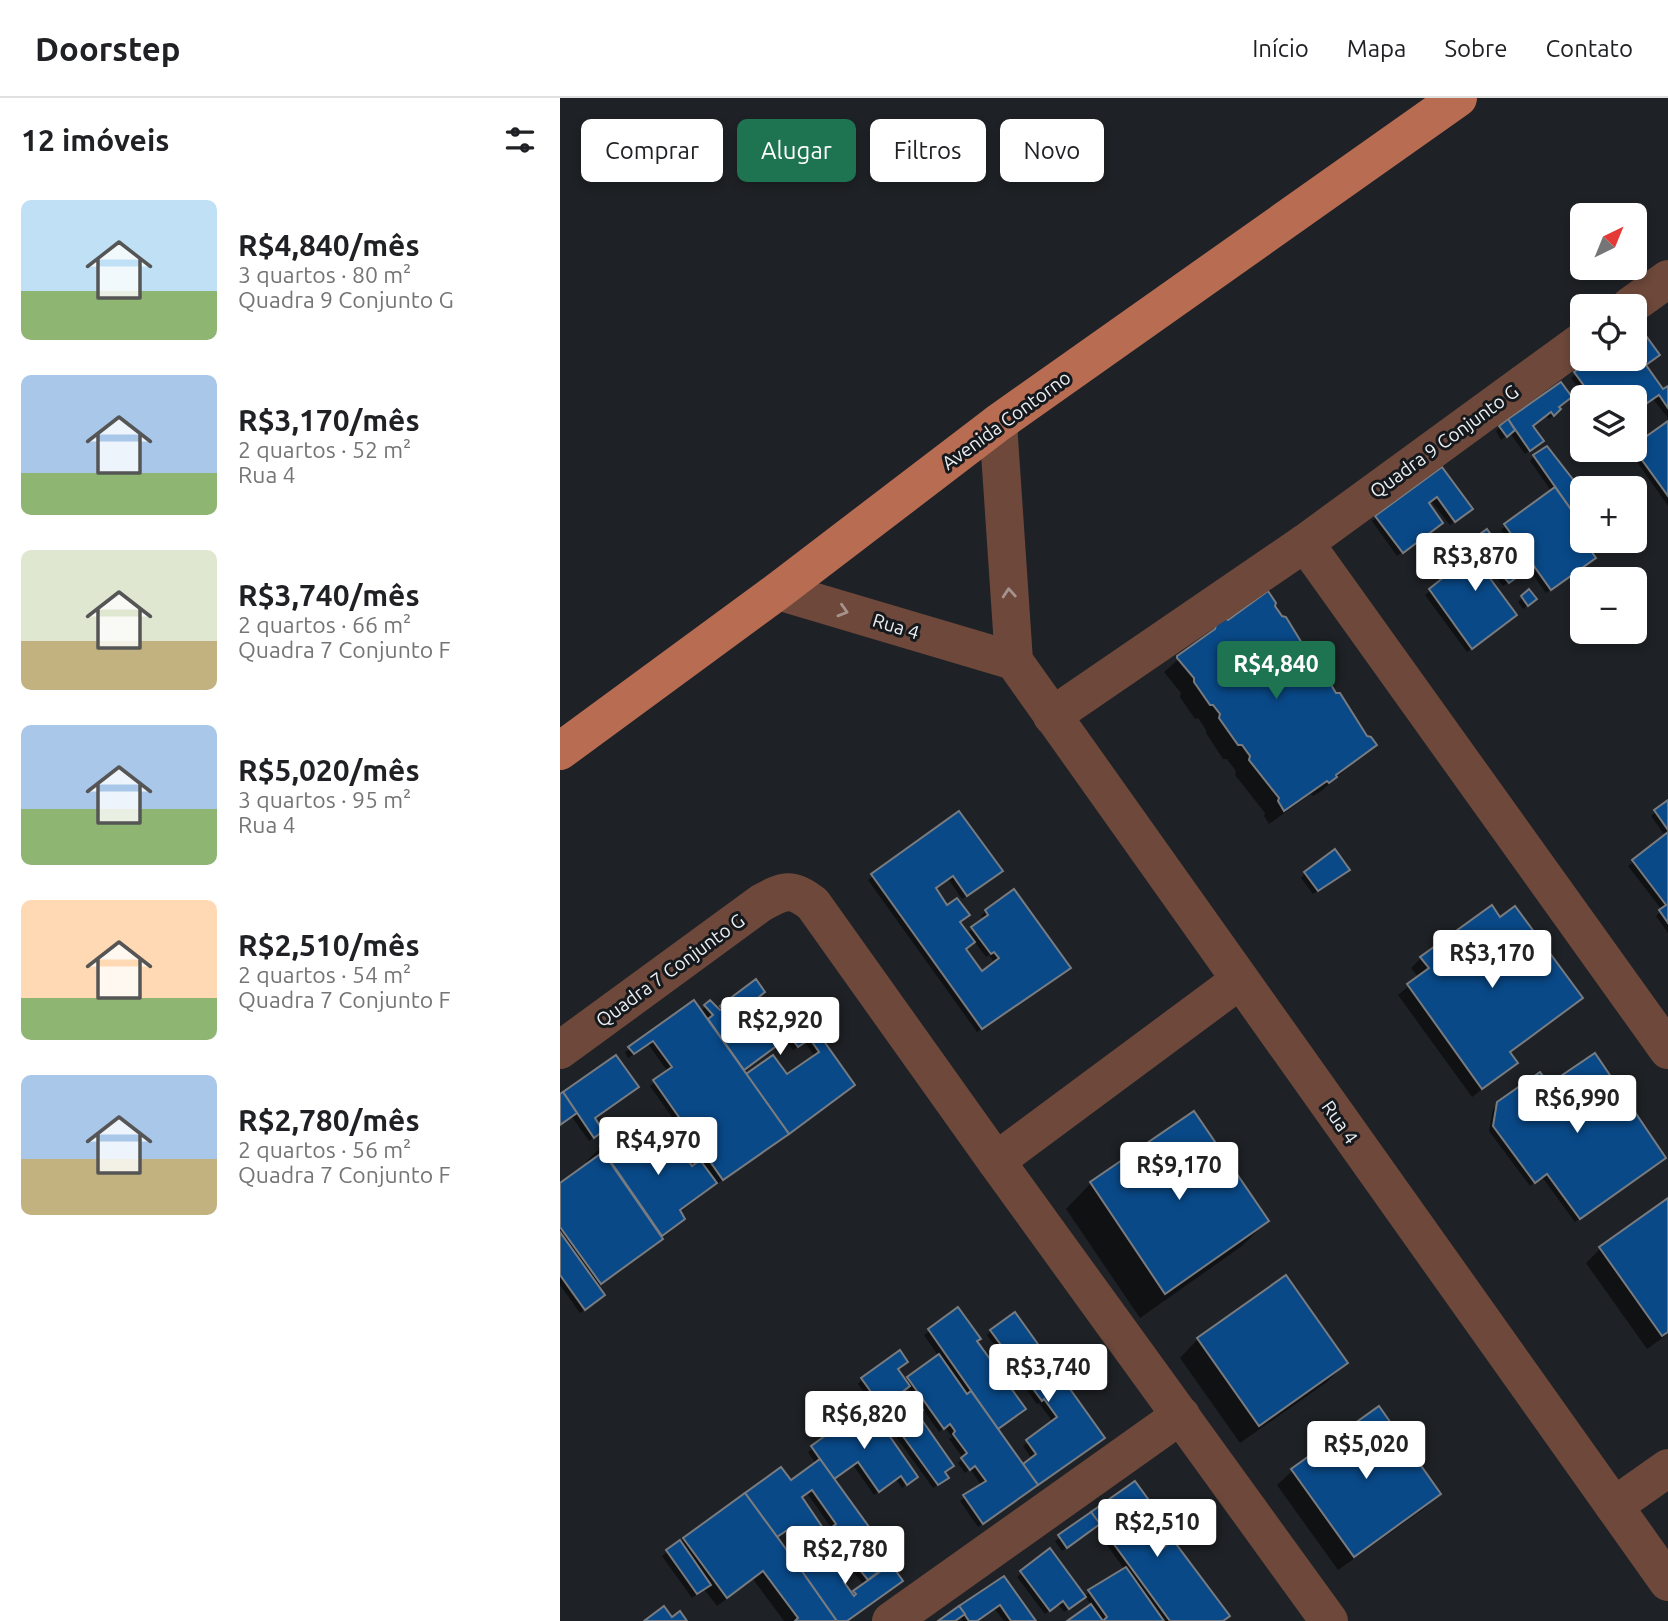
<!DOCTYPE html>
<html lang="pt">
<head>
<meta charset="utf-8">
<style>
	body { margin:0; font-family:Ubuntu,sans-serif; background:#f6f6f6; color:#202124; height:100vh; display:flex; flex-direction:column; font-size:26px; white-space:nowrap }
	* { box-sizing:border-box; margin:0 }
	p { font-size:23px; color:#757577 }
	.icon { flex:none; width:38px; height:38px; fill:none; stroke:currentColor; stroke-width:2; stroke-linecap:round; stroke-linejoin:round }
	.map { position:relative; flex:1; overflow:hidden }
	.side { display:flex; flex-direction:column; background:#fff; width:560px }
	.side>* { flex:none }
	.hud { position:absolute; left:21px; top:21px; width:665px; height:63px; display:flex; gap:14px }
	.needle { width:46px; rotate:43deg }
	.controls { position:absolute; left:1010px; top:105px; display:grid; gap:14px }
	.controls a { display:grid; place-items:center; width:77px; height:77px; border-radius:10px; background:#fff; box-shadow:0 4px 10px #0003; font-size:35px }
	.price { position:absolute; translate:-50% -60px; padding:0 16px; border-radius:7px; background:#fff; color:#222; font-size:23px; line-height:46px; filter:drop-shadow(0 2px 4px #0008) }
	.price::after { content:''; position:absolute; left:50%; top:42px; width:21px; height:16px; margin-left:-10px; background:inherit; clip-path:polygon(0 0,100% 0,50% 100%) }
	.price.on { background:#1e7451; color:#fff }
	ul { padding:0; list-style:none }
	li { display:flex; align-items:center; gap:21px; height:175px; padding:0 21px }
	li span { display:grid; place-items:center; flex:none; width:196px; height:140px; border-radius:10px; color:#555 }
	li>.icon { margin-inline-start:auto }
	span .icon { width:84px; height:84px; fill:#fffc; stroke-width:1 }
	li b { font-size:30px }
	h2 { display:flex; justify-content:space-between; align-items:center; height:84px; padding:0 21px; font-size:30px }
	.chip { padding:0 24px; border-radius:10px; background:#fff; box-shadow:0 4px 10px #0003; font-size:24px; line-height:63px }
	.chip.on { background:#1e7451; color:#fff }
	header { display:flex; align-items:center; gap:42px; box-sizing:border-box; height:98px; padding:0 35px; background:#fff; border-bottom:2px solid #e0e0e0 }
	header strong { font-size:33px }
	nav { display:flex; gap:38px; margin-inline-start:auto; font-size:24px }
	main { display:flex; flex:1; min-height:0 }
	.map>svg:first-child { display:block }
	.shadow { fill:#0007; fill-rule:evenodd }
	.building { fill:#094988; stroke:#787c81; stroke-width:2 }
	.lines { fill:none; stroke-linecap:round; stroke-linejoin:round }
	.minor { stroke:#6d483b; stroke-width:38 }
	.major { stroke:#b86d53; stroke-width:38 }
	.oneway { stroke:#a6938d }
	.labels { text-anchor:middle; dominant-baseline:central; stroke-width:6; stroke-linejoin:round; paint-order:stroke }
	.street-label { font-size:19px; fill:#eceff1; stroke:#15181c }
</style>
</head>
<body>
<header>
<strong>Doorstep</strong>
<nav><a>Início</a><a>Mapa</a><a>Sobre</a><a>Contato</a></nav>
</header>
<main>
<section class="side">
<h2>12 imóveis<svg class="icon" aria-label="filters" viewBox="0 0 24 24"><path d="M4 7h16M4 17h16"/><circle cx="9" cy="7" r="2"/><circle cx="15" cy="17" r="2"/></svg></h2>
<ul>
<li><span style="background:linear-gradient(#bfe0f5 65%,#8fb573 0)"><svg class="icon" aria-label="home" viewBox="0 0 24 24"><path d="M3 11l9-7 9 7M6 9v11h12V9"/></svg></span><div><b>R$4,840/mês</b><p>3 quartos · 80 m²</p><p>Quadra 9 Conjunto G</p></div></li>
<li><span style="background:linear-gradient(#a9c7e8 70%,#8fb573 0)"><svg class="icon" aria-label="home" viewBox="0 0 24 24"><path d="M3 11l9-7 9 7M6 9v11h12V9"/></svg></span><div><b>R$3,170/mês</b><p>2 quartos · 52 m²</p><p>Rua 4</p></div></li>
<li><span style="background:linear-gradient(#dfe7d0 65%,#c2b280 0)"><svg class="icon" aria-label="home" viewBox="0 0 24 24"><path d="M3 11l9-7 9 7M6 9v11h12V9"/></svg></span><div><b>R$3,740/mês</b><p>2 quartos · 66 m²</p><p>Quadra 7 Conjunto F</p></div></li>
<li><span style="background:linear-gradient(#a9c7e8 60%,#8fb573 0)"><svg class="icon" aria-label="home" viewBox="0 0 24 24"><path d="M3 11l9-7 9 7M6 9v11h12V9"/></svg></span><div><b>R$5,020/mês</b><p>3 quartos · 95 m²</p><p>Rua 4</p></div></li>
<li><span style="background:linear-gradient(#ffd9b3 70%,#8fb573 0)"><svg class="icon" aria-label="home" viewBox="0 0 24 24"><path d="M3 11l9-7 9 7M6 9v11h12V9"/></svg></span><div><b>R$2,510/mês</b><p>2 quartos · 54 m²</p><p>Quadra 7 Conjunto F</p></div></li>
<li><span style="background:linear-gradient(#a9c7e8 60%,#c2b280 0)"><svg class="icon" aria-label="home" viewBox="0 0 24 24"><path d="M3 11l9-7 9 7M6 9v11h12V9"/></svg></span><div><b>R$2,780/mês</b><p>2 quartos · 56 m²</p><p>Quadra 7 Conjunto F</p></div></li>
</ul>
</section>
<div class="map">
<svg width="1108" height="1523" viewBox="0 0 1108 1523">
	<rect width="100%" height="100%" fill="#1e2125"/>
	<g class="shadow">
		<polygon points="1036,261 1074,261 1085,268 1103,294 1108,290 1108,320 1093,301 1074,314 1074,299 1036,299 1033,294 1025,299 1011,280"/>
		<polygon points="1001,286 999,311 989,321 985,317 971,328 977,347 965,356 950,335 941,342 936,333 940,329"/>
		<polygon points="1108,325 1108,408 1070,354"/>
		<polygon points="974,358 1022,396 1022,405 1010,414 1022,430 1022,443 1031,443 1033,445 1028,451 1029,464 986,495 941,432 992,394 970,363"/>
		<polygon points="882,371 906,415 890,427 871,403 867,406 877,429 837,458 812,423"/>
		<polygon points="927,433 924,476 951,521 907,554 865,497 909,461 902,452"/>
		<polygon points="1036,443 1058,443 1043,453"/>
		<polygon points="942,477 953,481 943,488 938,482"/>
		<polygon points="969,494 970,505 963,511 958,504"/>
		<polygon points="713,508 747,556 751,557 805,639 814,647 760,694 753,698 751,696 709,726 704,718 705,715 675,677 676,673 667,661 663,661 646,635 646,632 638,620 635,621 620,599 621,595 604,574 657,528"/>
		<polygon points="1108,704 1108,835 1096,818 1102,812 1068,768 1106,739 1091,718"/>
		<path d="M 399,716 L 436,777 L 402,801 L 388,781 L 374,791 L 406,836 L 424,822 L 421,818 L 426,813 L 453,793 L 504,874 L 417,934 L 308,782 ZM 414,843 L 426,859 L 429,857 L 435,865 L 421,875 L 404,851 Z"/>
		<polygon points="745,775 783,776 753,796 741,780"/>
		<polygon points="931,810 940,822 1020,900 949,956 956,965 912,999 838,897 859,880 851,870 861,860"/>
		<path d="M 195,884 L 198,899 L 217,927 L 238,911 L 288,991 L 158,1085 L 157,1083 L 140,1099 L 119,1115 L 123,1121 L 109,1135 L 37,1189 L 38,1201 L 20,1215 L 0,1187 L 0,1087 L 28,1067 L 26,1064 L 41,1049 L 67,1030 L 84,1054 L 132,1070 L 142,1062 L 90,988 L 108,974 L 88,946 L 68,960 L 65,954 L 140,913 L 150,905 L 158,913 ZM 225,941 L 233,952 L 245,944 L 255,959 L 226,978 L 186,978 L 182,973 Z"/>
		<polygon points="55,959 77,989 33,1021 37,1037 29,1043 12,1019 0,1027 0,998"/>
		<polygon points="989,989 1099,1064 1015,1124 982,1079 970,1088 929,1033 933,1011 938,1006"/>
		<polygon points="634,1015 707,1123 682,1148 580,1220 506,1111 531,1085"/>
		<polygon points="1108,1103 1108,1236 1087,1251 1026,1165 1041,1150"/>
		<path d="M 398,1212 L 415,1244 L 437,1331 L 463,1369 L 472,1361 L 463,1348 L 493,1324 L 479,1305 L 477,1306 L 427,1237 L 431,1233 L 538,1344 L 418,1429 L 400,1403 L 422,1388 L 410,1371 L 405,1375 L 398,1365 L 403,1360 L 389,1341 L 392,1339 L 385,1329 L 379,1334 L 362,1310 L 355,1316 L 383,1375 L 382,1384 L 373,1390 L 298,1286 L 302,1281 L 337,1272 L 345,1284 L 379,1259 L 364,1237 ZM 347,1289 L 355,1301 L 347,1307 L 339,1296 Z"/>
		<polygon points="638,1241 786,1265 767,1284 680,1345 620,1260"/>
		<path d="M 308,1310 L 352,1383 L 342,1390 L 336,1381 L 314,1397 L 293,1367 L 273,1381 L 324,1473 L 286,1523 L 224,1523 L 193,1481 L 157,1508 L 144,1491 L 132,1500 L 102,1458 L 124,1441 L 230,1384 L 256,1366 L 248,1354 ZM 247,1395 L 272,1431 L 268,1435 L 275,1446 L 284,1443 L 275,1452 L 304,1487 L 291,1497 L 282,1485 L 236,1469 L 215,1440 L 227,1432 L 239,1452 L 259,1437 L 240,1400 Z"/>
		<polygon points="819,1311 879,1396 865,1410 778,1472 717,1387 732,1373"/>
		<polygon points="574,1385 585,1437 598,1455 662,1523 510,1523 532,1508 525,1498 529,1494 565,1472 544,1443 548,1440 540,1429 533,1430 502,1453 495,1443"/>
		<polygon points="490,1453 519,1503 504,1514 498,1506 485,1516 457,1479"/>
		<polygon points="443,1480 474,1523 444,1523 434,1510 416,1523 402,1523 400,1519 394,1523 381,1523"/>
	</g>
	<g class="building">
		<polygon points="1084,235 1100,257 1086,267 1103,291 1108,288 1108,310 1099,297 1074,314 1074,299 1043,299 1038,291 1030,296 1014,274 1033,261 1074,261 1074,242"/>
		<polygon points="1001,284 1012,299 999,309 1001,311 994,318 991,314 973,328 984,343 970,353 948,321"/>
		<polygon points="948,321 955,332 947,339 939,328"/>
		<polygon points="1108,323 1108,398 1074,351 1074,347"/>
		<polygon points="987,348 1022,393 1022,406 1012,413 973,357"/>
		<polygon points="882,369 913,411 895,424 877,399 869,405 883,425 843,455 815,418"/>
		<polygon points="995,389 1022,427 1022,443 1034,443 1036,446 1029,450 1036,460 991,492 944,426"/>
		<polygon points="927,431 947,459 926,475 957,517 912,551 869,491 913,456 906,446"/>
		<polygon points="1044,443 1058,443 1049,449"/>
		<polygon points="953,467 960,477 949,485 941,476"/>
		<polygon points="969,491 977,501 968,508 961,498"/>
		<polygon points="708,493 716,505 715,508 722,518 726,519 748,555 752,555 776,595 780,595 807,638 811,639 817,647 776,677 777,679 769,685 767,683 724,713 718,703 719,700 689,662 690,658 682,647 678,647 659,620 660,616 653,607 650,607 634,584 634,580 617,560 617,558 655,531 656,527 665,520 668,522"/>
		<polygon points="1108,702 1108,732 1094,712"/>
		<polygon points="399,713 443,773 407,798 393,778 376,790 387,807 397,800 410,817 400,824 415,844 406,851 422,873 439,860 434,854 431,856 411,829 428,817 425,812 454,791 511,870 422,931 311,776"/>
		<polygon points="1108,734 1108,825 1099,812 1106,807 1072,762"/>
		<polygon points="775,751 790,772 758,793 744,774"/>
		<polygon points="932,807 940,819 955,808 1023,900 950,954 958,965 922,991 847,886 869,870 860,859"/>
		<polygon points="196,881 205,894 199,899 218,924 239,908 295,987 229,1036 186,976 213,957 227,976 259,954 250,941 238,949 230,938 184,972 148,921 153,917 144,907 150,902 160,912 162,911 160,908"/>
		<polygon points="134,902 229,1036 163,1082 93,982 112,969 93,943 74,956 68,949"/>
		<polygon points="1035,955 1106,1060 1020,1121 987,1076 975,1085 933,1028 937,1004 980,974 989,986"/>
		<polygon points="56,957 79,989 35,1020 43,1033 34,1040 3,994"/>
		<polygon points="3,994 17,1015 0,1027 0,996"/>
		<polygon points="634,1013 709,1123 605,1196 530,1084"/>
		<polygon points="68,1028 85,1052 109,1035 132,1068 140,1062 157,1085 120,1112 125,1121 102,1138 40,1048"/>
		<polygon points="43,1054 103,1141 41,1186 0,1129 0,1085"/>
		<polygon points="1108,1100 1108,1234 1102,1238 1039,1149"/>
		<polygon points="0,1134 45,1197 25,1212 0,1177"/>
		<polygon points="726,1177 788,1265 699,1328 637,1240"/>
		<polygon points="398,1209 421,1241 417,1243 466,1311 438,1331 368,1231"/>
		<polygon points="455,1214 545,1340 478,1387 463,1366 476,1356 466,1342 497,1319 484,1301 482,1303 430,1232"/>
		<polygon points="340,1252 348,1264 338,1271 350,1288 341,1295 347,1304 354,1300 363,1312 357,1315 394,1368 385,1374 389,1380 378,1387 301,1280"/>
		<polygon points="379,1256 407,1296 411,1293 478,1387 423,1426 403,1397 426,1383 415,1368 410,1372 401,1360 407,1355 393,1336 395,1333 390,1326 384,1331 347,1279"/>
		<polygon points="308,1307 358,1379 347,1387 341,1378 319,1394 298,1364 274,1381 251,1348"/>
		<polygon points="819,1308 881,1396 794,1459 731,1371"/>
		<polygon points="260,1361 333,1462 308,1482 279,1446 287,1440 280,1443 271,1430 276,1426 252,1392 242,1399 265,1433 244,1449 232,1429 217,1439 185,1395 221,1369 231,1382"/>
		<polygon points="575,1383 604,1423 587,1437 599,1453 613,1442 670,1518 663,1523 610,1523 548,1438 552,1434 545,1425 540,1427 531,1414"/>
		<polygon points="185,1395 237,1466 277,1523 235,1523 238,1520 203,1473 167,1500 123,1440"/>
		<polygon points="531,1414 540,1426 507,1450 498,1437"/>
		<polygon points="120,1442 151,1487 137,1496 106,1452"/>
		<polygon points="262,1448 287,1482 284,1484 294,1498 296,1496 293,1493 331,1466 343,1483 287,1523 277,1523 237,1466"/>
		<polygon points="490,1450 526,1499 509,1511 503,1503 490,1513 460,1473"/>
		<polygon points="566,1469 604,1523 543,1523 547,1519 528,1492"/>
		<polygon points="444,1478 476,1523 451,1523 440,1507 417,1523 409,1523 399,1508"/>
		<polygon points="531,1506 543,1523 507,1523"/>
		<polygon points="104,1508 112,1519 120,1513 127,1523 84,1523"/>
		<polygon points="399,1508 405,1516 395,1523 378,1523"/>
	</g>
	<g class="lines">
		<g class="minor">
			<polyline points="1070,208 1108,181"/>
			<polyline points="438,325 454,563 1108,1484"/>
			<polyline points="745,445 1108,952"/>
			<polyline points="218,493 454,563"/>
			<polyline points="492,618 745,445 1022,243"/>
			<path d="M 0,952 L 201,805 C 223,793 231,788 253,806 L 436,1063 L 769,1523"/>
			<polyline points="436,1063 680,882"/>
			<polyline points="1054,1408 1108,1370"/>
			<polyline points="331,1523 621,1317"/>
		</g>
		<polyline class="major" points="0,653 218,493 438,325 898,0"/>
	</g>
	<defs><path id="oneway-chevron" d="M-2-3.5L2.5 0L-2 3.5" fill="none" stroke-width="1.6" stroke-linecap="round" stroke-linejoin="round" transform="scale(1.75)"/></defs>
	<g class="oneway">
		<use href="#oneway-chevron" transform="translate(449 495) rotate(-94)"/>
		<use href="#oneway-chevron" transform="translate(283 513) rotate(17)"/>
	</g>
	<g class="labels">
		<g class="street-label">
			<text transform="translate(446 322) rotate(-36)">Avenida Contorno</text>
			<text transform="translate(884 343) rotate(-36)">Quadra 9 Conjunto G</text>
			<text transform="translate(336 528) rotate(17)">Rua 4</text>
			<text transform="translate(110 872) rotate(-36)">Quadra 7 Conjunto G</text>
			<text transform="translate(780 1024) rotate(55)">Rua 4</text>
		</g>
	</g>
</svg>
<div class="controls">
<a><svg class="needle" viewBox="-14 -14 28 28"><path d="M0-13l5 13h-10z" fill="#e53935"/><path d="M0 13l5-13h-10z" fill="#757577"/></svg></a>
<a><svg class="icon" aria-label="locate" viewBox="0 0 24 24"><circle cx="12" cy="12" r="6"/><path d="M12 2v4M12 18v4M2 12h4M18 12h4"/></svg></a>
<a><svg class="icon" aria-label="layers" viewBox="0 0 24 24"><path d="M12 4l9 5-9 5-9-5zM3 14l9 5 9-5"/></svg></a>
<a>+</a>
<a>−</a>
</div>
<b class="price" style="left:915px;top:495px">R$3,870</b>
<b class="price on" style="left:716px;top:603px">R$4,840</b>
<b class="price" style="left:932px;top:892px">R$3,170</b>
<b class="price" style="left:220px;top:959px">R$2,920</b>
<b class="price" style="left:1017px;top:1037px">R$6,990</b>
<b class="price" style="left:98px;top:1079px">R$4,970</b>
<b class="price" style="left:619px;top:1104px">R$9,170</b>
<b class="price" style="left:488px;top:1306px">R$3,740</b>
<b class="price" style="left:304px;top:1353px">R$6,820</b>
<b class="price" style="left:806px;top:1383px">R$5,020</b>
<b class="price" style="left:597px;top:1461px">R$2,510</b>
<b class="price" style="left:285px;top:1488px">R$2,780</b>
<div class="hud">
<a class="chip">Comprar</a>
<a class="chip on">Alugar</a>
<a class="chip">Filtros</a>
<a class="chip">Novo</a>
</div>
</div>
</main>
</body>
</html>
